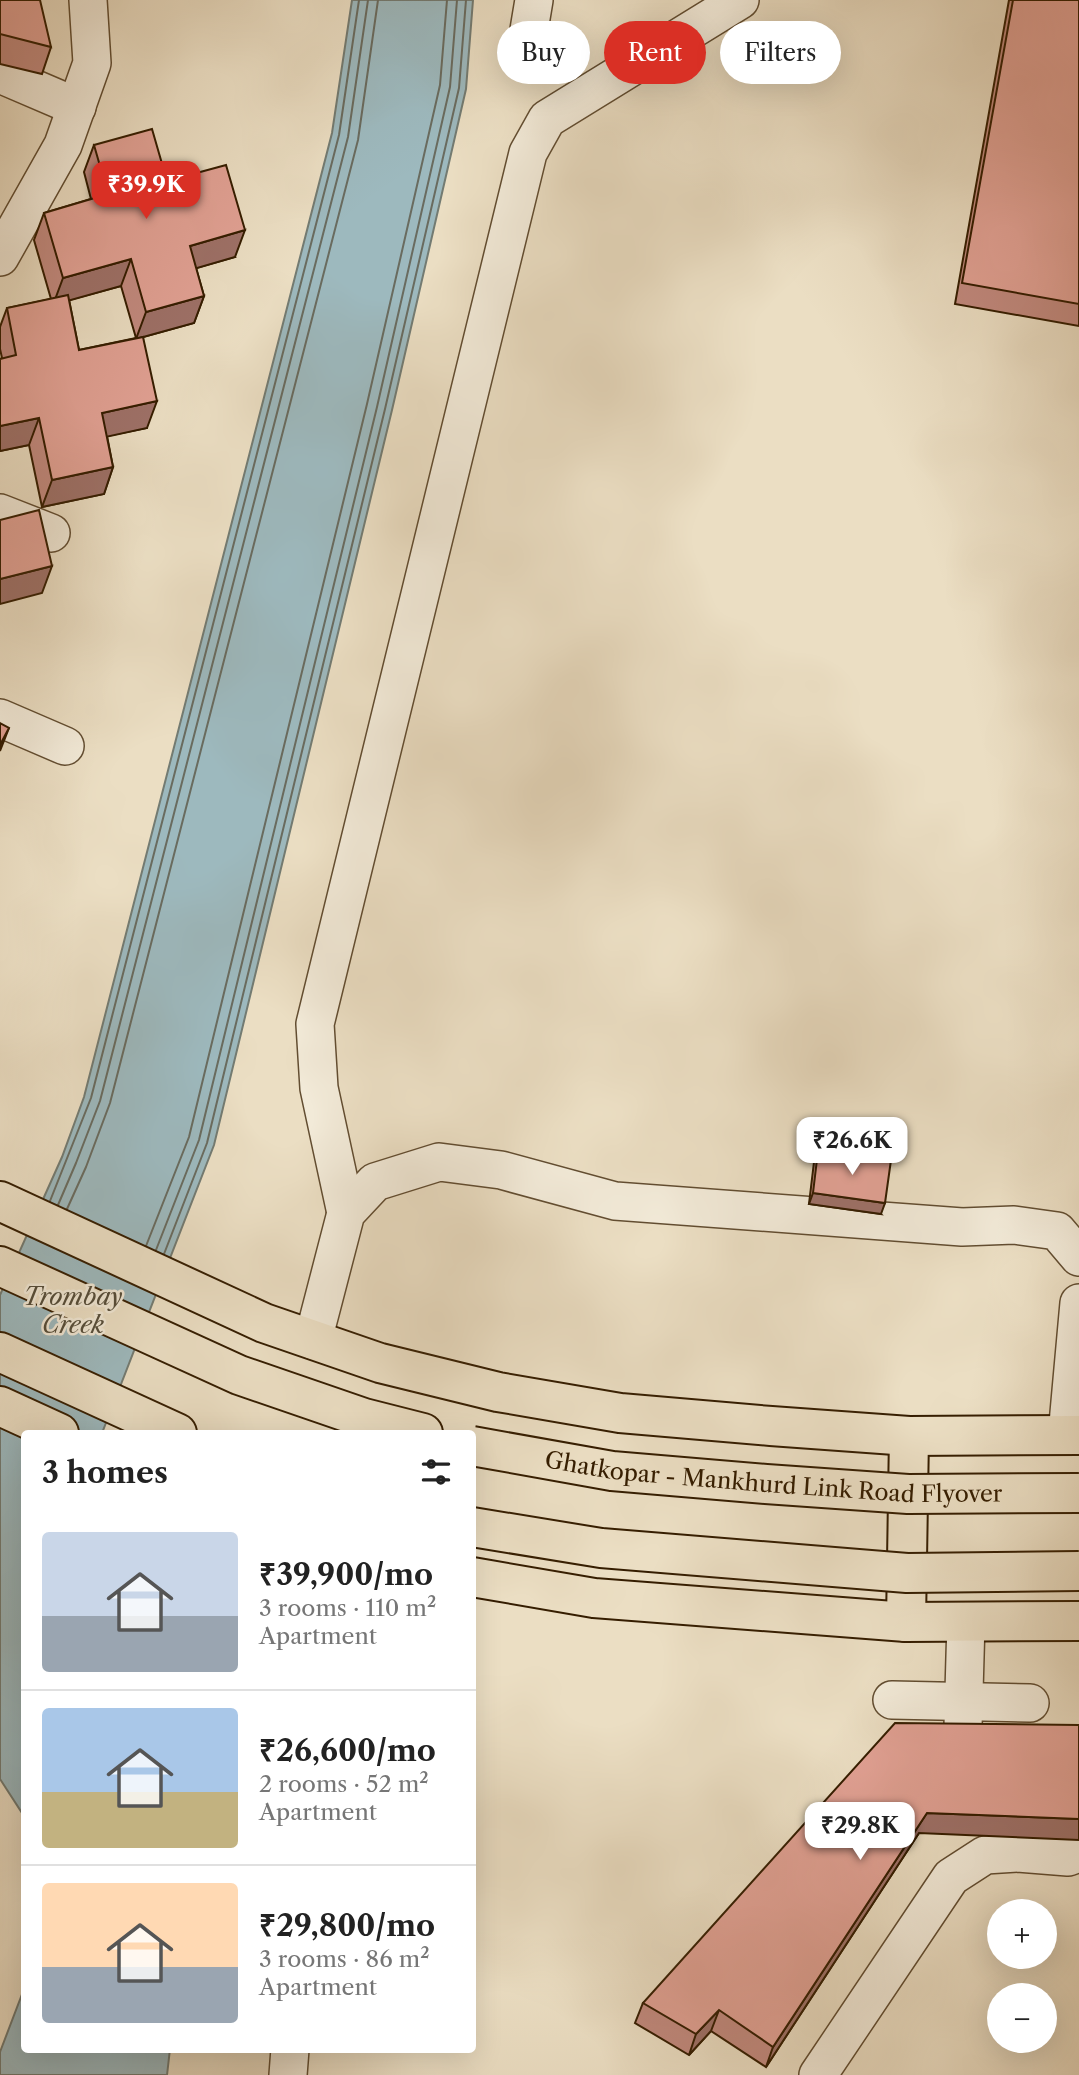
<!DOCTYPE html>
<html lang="en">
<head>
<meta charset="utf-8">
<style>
	body { margin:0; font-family:"Libre Caslon Text",serif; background:#f6f6f6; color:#222; height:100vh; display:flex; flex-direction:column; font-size:26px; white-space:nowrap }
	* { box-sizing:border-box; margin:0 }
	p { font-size:23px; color:#767676 }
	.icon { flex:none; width:38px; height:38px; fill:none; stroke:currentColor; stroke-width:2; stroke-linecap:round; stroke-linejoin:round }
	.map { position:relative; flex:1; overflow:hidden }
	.side { position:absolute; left:21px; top:1430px; width:455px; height:623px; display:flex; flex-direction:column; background:#fff; border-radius:7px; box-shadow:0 7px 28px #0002 }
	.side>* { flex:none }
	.top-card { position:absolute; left:497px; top:21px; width:476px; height:63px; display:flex; gap:14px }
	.tools { position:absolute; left:987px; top:1899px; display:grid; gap:14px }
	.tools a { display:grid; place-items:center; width:70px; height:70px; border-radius:50%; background:#fff; box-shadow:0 7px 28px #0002; font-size:35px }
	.price { position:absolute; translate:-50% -60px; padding:0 16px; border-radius:14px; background:#fff; color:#222; font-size:23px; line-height:46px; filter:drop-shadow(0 2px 4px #0008) }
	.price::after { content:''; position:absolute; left:50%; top:42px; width:21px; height:16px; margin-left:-10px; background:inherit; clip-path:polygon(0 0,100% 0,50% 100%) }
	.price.on { background:#d93025; color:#fff }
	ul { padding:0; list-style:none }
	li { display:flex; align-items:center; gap:21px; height:175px; padding:0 21px }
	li+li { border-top:2px solid #e0e0e0 }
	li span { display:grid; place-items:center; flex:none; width:196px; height:140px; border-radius:7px; color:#555 }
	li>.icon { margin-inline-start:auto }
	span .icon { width:84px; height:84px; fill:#fffc; stroke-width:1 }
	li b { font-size:30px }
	h2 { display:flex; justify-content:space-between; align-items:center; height:84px; padding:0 21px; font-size:30px }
	.chip { padding:0 24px; border-radius:32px; background:#fff; box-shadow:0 7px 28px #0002; font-size:24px; line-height:63px }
	.chip.on { background:#d93025; color:#fff }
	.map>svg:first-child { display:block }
	.water { fill:#9db9be; stroke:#737b72; stroke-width:2 }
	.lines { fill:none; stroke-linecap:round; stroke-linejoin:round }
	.shore { stroke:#696b5f; stroke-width:2 }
	.minor-casing { stroke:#624d31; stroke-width:40 }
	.highway-casing { stroke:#351d00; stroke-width:42 }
	.minor { stroke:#f2ead8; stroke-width:37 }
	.highway { stroke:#ebdec3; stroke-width:38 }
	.highway-bridge-casing { stroke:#351d00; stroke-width:42; stroke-linecap:butt }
	.highway-bridge { stroke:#ebdec3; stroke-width:38 }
	.wall { fill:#c28a7f; stroke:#351d00; stroke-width:2; fill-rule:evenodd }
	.shaded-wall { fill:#9e7168; stroke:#351d00; stroke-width:2 }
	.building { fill:#e1a194; stroke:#351d00; stroke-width:2 }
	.labels { text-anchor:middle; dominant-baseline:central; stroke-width:5; stroke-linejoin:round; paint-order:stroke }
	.street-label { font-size:23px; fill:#351d00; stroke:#f2ead8 }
	.water-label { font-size:24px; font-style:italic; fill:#544c39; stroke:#f2ead8 }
</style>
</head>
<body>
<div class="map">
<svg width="1079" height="2075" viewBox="0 0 1079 2075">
	<rect width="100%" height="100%" fill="#ebdec3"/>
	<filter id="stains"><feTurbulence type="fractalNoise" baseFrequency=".00286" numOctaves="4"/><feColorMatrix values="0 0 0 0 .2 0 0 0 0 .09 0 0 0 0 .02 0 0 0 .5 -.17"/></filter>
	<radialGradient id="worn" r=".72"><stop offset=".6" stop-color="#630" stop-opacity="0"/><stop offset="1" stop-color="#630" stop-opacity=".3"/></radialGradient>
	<g class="water">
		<polygon points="352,0 473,0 466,89 392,410 214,1145 102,1433 24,1433 24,1816 0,1779 0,1295 62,1157 84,1097 332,133"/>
		<polygon points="24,1989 24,2049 170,2049 167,2075 0,2075 0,2052"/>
	</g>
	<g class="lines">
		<g class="shore">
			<polyline points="50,1201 91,1098 339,135 359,0"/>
			<polyline points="58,1205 76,1163 100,1101 348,137 368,0"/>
			<polyline points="67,1209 86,1167 110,1103 358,140 378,0"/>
			<polyline points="146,1246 189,1137 367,404 440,85 447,0"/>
			<polyline points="156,1250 199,1140 377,407 450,87 457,0"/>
			<polyline points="164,1254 207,1143 385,409 459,88 466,0"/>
		</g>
		<g class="minor-casing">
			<g id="minor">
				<polyline points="526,48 534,0"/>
				<polyline points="0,74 77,107"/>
				<polyline points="0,257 63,145 92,63 88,0"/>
				<polyline points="0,513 51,533"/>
				<polyline points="0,718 65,746"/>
				<polyline points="346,1213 319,1088 315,1024 528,153 547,119 740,0"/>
				<polyline points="313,1340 346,1213 375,1182 439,1162 501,1170 615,1201 962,1227 1014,1225 1057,1231 1079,1257"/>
				<polyline points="1067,1435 1079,1303"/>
				<polyline points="892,1700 1030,1703"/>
				<polyline points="963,1726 966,1622"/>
				<polyline points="288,2075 290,2049"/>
				<polyline points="818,2075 951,1877 985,1855 1018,1853 1068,1857 1079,1853"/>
			</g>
		</g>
		<g class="highway-casing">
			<g id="highway">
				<polyline points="0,1201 264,1323 380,1363 498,1392 620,1413 771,1426 909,1436 1079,1435"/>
				<polyline points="0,1266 239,1375 364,1418 423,1433"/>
				<polyline points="0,1352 177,1433"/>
				<polyline points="0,1406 59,1433"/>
				<polyline points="472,1577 594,1598 906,1622 1079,1621"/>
				<polyline points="906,1622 909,1436"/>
			</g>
		</g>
		<use href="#minor" class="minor"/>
		<use href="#highway" class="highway"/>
		<g class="highway-bridge-casing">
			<g id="highway-bridge">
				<path id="s1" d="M 472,1446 L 612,1471 L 766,1484 L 908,1494 L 1079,1493"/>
				<polyline points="472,1527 601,1548 907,1573 1079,1571"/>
			</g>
		</g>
		<use href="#highway-bridge" class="highway-bridge"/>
	</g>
	<g class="wall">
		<polygon points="0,0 51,47 42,74 0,64"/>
		<polygon points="1009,0 1079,0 1079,326 955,304"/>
		<path d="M 94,145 L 167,181 L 235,257 L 196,268 L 204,296 L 194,323 L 143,337 L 147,428 L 107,436 L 113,467 L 104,494 L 42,507 L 29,445 L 0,451 L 0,359 L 2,358 L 0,349 L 0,327 L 7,308 L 51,299 L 34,240 L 44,213 L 91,199 L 84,172 ZM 121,286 L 136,338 L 79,350 L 69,300 Z"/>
		<polygon points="818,1151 881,1214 809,1204 814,1162"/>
		<polygon points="919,1833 766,2067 711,2031 689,2055 635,2023 643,2003"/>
	</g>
	<g class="shaded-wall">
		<polygon points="245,230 235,257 180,273 190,246"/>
		<polygon points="131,259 121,286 53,305 63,278"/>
		<polygon points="204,296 194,323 136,339 146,312"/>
		<polygon points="157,401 147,428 92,440 102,413"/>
		<polygon points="39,418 29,445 0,451 0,426"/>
		<polygon points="113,467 104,494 42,507 52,480"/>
		<polygon points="52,566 42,593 0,604 0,579"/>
		<polygon points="9,728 0,751 0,745"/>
		<polygon points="813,1193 885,1203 881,1214 809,1204"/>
		<polygon points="927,1813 1079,1819 1079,1840 919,1833 766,2067 773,2047"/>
		<polygon points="719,2010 711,2031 689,2055 696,2034"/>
	</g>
	<g class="building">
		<polygon points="0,0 40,0 51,47 0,34"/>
		<polygon points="1013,0 1079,0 1079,304 962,283"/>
		<polygon points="152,129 167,181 226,165 245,230 190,246 204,296 146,312 131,259 63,278 44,213 108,194 94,145"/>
		<polygon points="68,295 79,350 143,337 157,401 102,413 113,467 52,480 39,418 0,426 0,359 16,355 7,308"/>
		<polygon points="39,510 52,566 0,579 0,520"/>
		<polygon points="0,723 9,728 0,745"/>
		<polygon points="818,1151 891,1160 885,1203 813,1193"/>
		<polygon points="895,1723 1079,1725 1079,1819 927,1813 773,2047 719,2010 696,2034 643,2003"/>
	</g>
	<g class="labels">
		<g class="street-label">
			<text stroke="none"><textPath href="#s1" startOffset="304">Ghatkopar - Mankhurd Link Road Flyover</textPath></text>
		</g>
		<g class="water-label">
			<text x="73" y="1296">Trombay<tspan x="73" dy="28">Creek</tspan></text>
		</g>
	</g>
	<rect width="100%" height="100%" filter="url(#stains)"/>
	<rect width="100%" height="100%" fill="url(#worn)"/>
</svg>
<div class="tools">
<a>+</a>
<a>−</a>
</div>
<b class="price on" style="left:146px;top:221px">₹39.9K</b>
<b class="price" style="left:852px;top:1177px">₹26.6K</b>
<b class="price" style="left:860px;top:1862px">₹29.8K</b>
<div class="top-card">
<a class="chip">Buy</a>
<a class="chip on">Rent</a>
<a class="chip">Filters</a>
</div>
<section class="side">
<h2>3 homes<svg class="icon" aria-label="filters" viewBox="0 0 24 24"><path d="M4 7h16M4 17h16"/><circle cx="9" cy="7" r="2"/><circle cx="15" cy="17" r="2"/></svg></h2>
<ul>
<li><span style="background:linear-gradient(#c9d6e8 60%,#9aa5b1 0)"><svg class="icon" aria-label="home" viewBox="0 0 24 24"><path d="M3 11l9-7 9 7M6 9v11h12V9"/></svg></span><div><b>₹39,900/mo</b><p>3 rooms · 110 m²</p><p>Apartment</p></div></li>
<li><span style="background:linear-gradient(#a9c7e8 60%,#c2b280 0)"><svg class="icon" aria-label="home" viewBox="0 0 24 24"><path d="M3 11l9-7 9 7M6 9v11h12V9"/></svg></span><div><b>₹26,600/mo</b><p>2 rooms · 52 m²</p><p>Apartment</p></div></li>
<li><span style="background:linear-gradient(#ffd9b3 60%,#9aa5b1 0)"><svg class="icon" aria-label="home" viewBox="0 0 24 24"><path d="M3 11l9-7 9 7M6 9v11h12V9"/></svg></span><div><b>₹29,800/mo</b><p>3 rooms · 86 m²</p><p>Apartment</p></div></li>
</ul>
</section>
</div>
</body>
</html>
